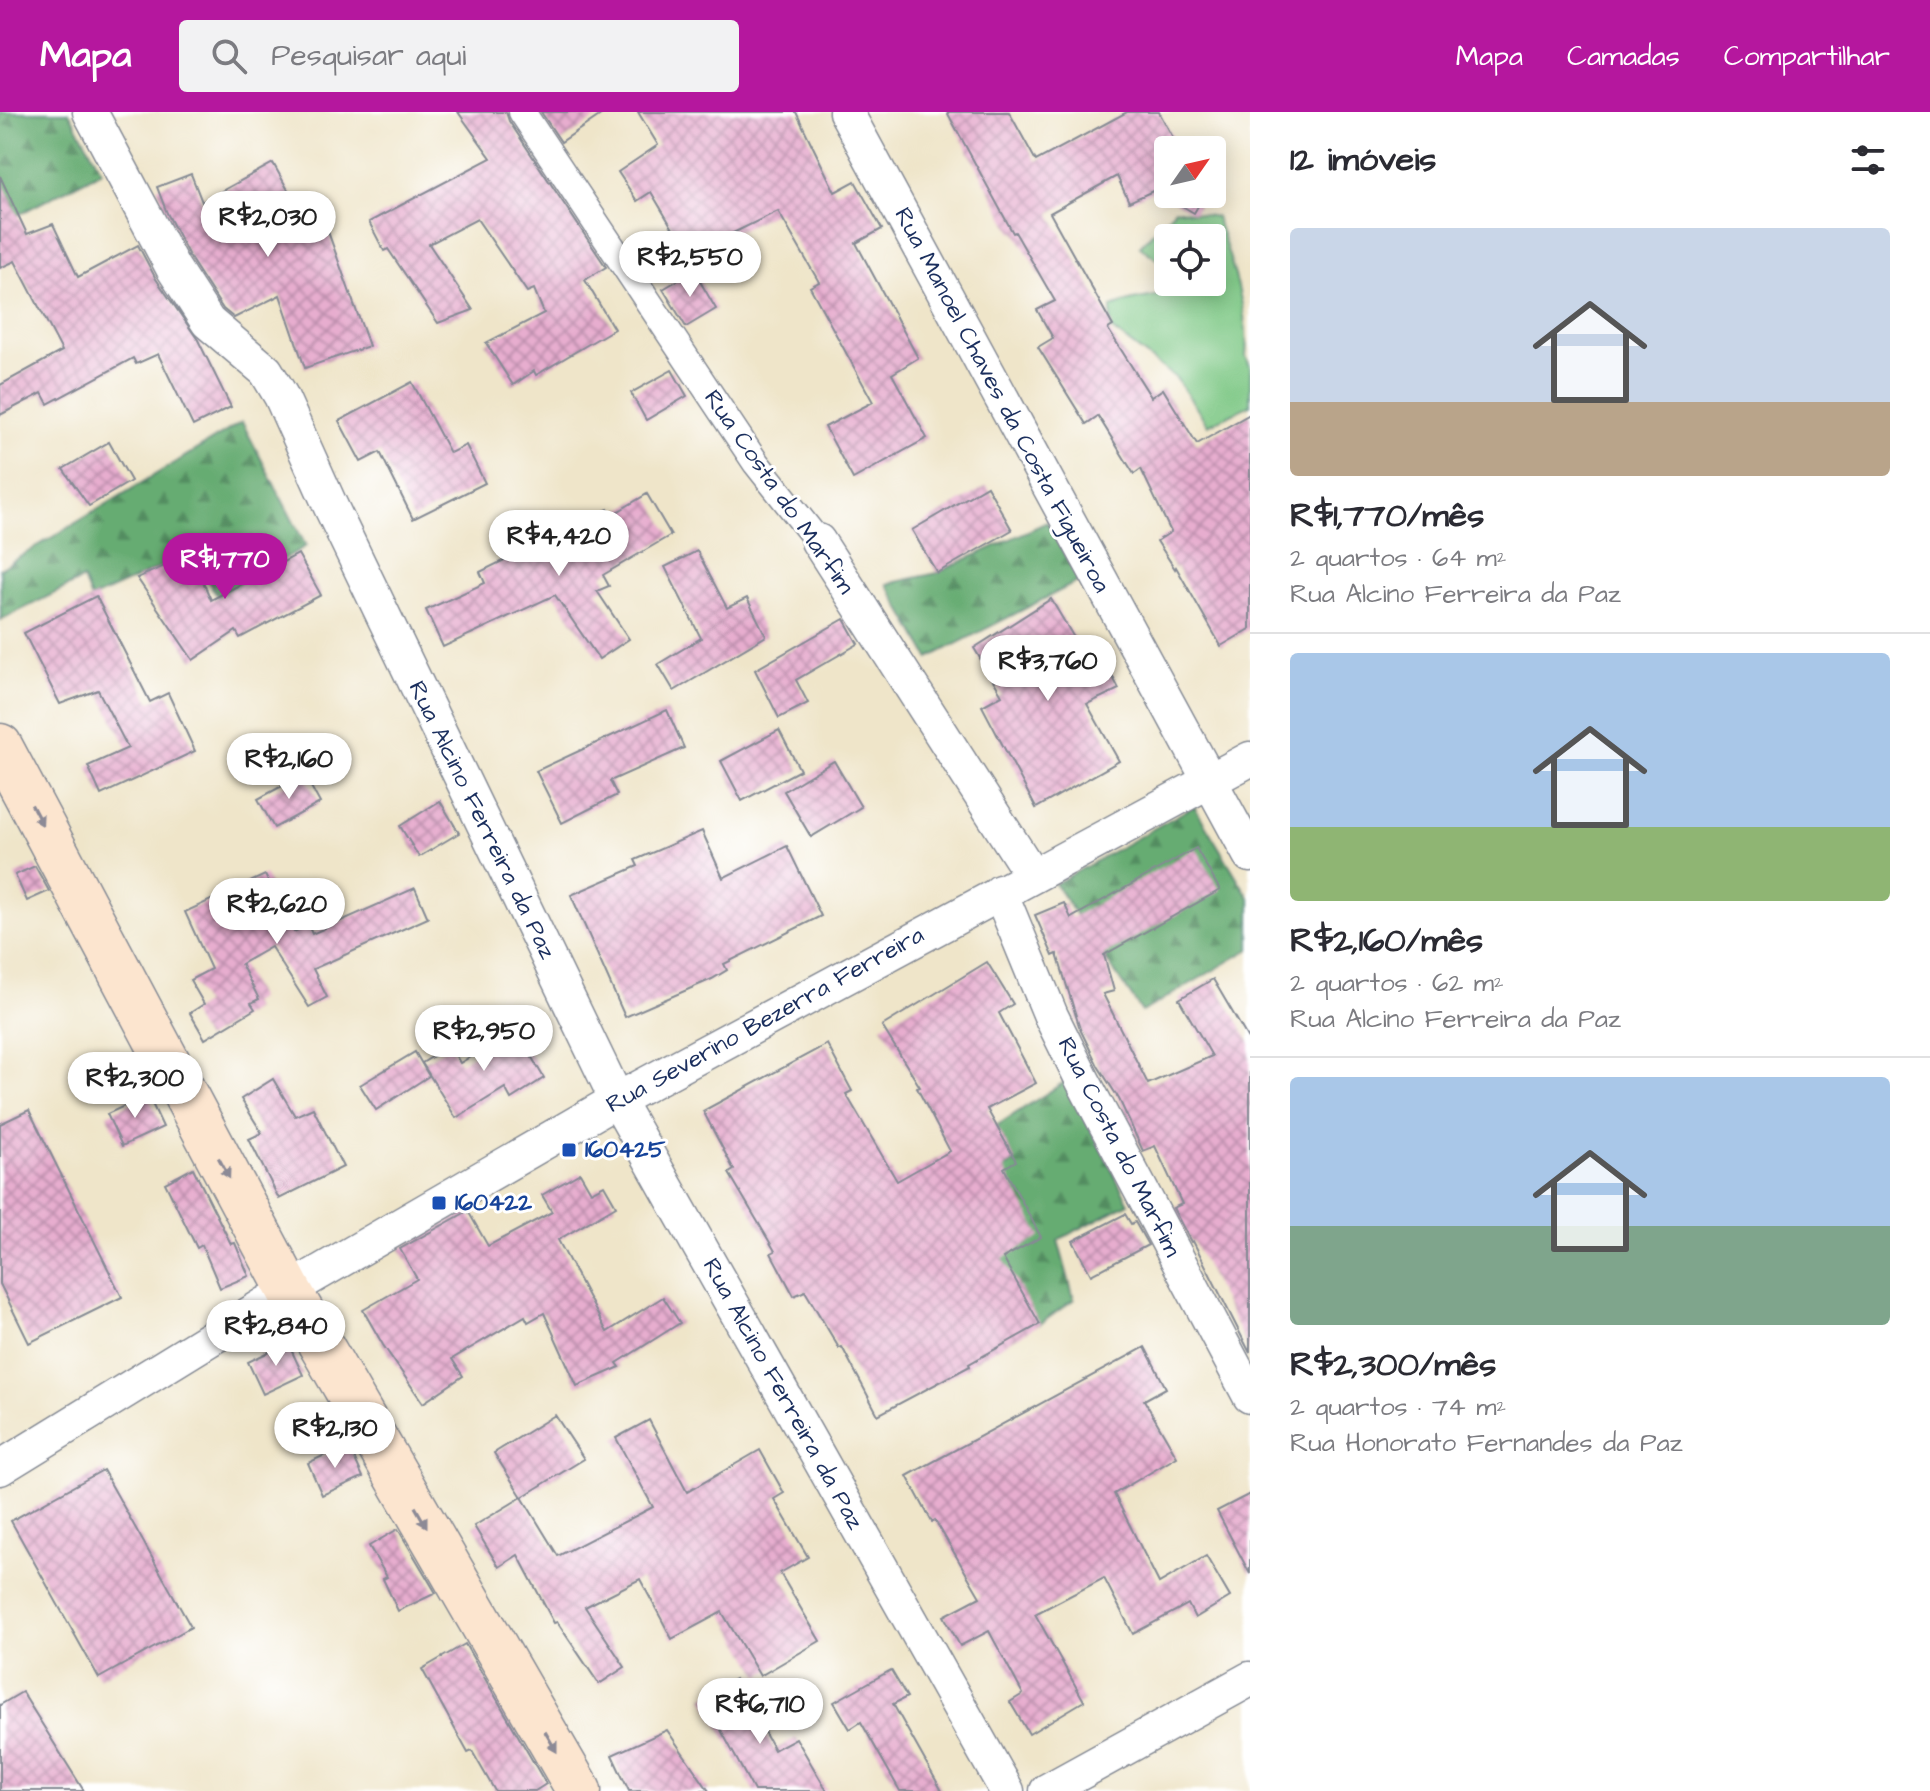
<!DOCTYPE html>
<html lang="pt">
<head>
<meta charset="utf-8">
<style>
	body { margin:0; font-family:"Architects Daughter",sans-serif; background:#f2f2f3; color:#2b2b33; height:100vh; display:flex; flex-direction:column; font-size:30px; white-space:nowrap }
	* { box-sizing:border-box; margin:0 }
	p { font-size:26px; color:#7c7c81 }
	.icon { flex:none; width:44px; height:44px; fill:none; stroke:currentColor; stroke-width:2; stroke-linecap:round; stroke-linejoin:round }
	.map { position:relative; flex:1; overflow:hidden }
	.sheet { display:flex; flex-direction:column; background:#fff; width:680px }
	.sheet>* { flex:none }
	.needle { width:52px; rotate:56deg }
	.tools { position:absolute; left:1154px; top:24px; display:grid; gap:16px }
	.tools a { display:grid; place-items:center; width:72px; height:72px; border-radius:8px; background:#fff; box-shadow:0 4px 20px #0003; font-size:40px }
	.price { position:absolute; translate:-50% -68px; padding:0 18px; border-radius:28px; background:#fff; color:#222; font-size:26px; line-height:52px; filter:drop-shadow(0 2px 4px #0008) }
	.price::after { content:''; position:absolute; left:50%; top:48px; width:24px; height:18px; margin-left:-12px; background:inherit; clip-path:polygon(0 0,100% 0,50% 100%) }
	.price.current { background:#b5179e; color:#fff }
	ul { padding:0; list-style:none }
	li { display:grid; align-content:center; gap:16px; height:424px; padding:0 40px }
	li+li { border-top:2px solid #e1e1e2 }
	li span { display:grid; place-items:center; height:248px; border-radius:8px; color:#555 }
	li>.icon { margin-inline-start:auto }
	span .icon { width:144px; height:144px; fill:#fffc; stroke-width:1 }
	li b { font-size:34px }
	h2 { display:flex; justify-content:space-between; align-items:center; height:96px; padding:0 40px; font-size:34px }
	header { display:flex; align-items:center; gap:48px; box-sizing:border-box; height:112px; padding:0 40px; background:#b5179e; color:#fff }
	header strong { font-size:38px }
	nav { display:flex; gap:44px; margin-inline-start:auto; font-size:28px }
	.search { width:560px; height:72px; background:#f2f2f3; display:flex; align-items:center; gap:20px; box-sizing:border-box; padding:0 28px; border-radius:8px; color:#7c7c81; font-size:30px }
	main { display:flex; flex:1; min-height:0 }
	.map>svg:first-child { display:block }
	.green { fill:#7ec885; stroke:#4c7c72; stroke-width:2 }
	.forest { fill:url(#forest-firs); stroke:#406e68; stroke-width:2 }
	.building { fill:url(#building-cross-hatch) }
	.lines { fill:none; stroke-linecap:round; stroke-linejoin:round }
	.pedestrian-casing { stroke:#858a94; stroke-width:29 }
	.minor-casing { stroke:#858a94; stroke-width:37 }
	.secondary-casing { stroke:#858a94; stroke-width:47 }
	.pedestrian { stroke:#fff; stroke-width:26 }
	.minor { stroke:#fff; stroke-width:34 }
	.secondary { stroke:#fce5cf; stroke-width:44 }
	.oneway { fill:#8c8a96 }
	.transit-dot { fill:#1a4fb4; stroke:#fff; stroke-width:3 }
	.labels { text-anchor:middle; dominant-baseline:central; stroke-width:6; stroke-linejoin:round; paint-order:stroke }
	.street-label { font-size:24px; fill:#1b2f5e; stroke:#fff }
	.transit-label { font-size:24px; font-weight:bold; fill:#164399; stroke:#fff; text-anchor:start }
</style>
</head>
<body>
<header>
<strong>Mapa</strong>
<div class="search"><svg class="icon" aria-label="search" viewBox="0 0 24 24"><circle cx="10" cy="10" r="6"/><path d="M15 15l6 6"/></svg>Pesquisar aqui</div>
<nav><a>Mapa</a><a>Camadas</a><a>Compartilhar</a></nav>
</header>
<main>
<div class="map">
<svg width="1250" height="1679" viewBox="0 0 1250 1679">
	<defs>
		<pattern id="forest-firs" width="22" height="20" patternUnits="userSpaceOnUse" patternTransform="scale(2)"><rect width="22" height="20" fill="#66ac72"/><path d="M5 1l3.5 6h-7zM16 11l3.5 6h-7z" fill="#538c61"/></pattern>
		<pattern id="building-cross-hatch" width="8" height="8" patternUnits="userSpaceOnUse" patternTransform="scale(2)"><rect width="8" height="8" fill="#e7adcf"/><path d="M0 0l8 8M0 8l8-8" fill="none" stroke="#ba8dab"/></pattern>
	</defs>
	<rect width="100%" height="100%" fill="#fff"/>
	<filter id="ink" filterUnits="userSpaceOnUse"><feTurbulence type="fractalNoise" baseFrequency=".0125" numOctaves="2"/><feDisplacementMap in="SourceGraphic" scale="16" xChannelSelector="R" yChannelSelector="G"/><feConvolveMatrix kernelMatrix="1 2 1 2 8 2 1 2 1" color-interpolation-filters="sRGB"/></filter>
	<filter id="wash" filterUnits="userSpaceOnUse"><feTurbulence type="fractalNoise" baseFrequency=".006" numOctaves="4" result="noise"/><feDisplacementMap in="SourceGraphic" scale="32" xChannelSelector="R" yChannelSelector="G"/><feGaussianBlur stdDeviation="1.8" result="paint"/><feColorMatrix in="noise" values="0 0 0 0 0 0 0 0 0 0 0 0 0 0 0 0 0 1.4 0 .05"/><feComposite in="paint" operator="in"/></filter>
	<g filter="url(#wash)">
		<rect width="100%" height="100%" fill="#efe5c9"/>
		<path class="green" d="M 1175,97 L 1216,105 C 1230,145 1250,203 1246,244 L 1250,255 L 1250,293 L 1208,313 L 1176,266 L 1111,217 L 1111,195 L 1133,188 L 1194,177 L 1186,170 L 1212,170 L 1212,126 L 1168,126 L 1168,156 L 1140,134 Z"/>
		<g class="forest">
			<polygon points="0,0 69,0 102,59 0,112"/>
			<polygon points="242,310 306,434 218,485 190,442 91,487 83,467 1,508 0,457"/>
			<polygon points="1047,410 1079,469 929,546 887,472 937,461"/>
			<polygon points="1194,694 1250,787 1250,837 1142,900 1055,772"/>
			<polygon points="1066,969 1129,1091 1058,1128 1074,1187 1040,1212 947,1094 1015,1050 996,1014"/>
		</g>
		<g id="blocks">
			<g class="building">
				<polygon points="458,0 506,0 509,9 606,155 585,168 614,217 536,263 534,259 513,273 486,231 544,201 534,177 527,180 477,107 429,132 473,198 438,211 388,137 384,139 369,110 491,46"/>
				<polygon points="541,0 605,0 561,30"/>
				<polygon points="638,0 796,0 835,80 855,69 882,117 856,131 918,246 892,262 927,326 853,367 825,315 873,290 810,175 819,170 778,99 727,124 734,137 698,159 651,80 637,89 618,60 658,33"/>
				<polygon points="947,0 1009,0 1036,49 1127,0 1159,0 1180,38 1168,38 1168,82 1205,82 1194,101 1155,78 1129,90 1117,64 1050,101 1113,214 1108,217 1151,285 1163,277 1197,332 1250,302 1250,517 1221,534 1176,455 1175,457 1157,429 1171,420 1141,357 1134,362 1098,304 1086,312 1038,235 1053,226 1037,198 1055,189 1015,120 1013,121"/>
				<polygon points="273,51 307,112 322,103 369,234 305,256 280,183 234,206 223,197 190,146 167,101 157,75 191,62 202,90"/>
				<polygon points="0,64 27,122 53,112 78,165 138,133 156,167 198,228 231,295 193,314 158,242 136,252 133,246 48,292 42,281 0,303 0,273 62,239 15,149 0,156"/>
				<polygon points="694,159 716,197 686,215 663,177"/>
				<polygon points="672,258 687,284 646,308 631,281"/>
				<polygon points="412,270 450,341 466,333 485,371 413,407 380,340 361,350 339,309"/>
				<polygon points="109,330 131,369 89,394 63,357"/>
				<polygon points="987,374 1012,418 937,461 912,418"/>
				<polygon points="647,382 671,423 603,463 609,474 597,479 629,527 599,547 555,483 443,535 426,498 485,471 480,460 608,397 612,403"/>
				<polygon points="697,439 727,496 747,486 766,524 674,579 658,552 701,526 665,455"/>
				<polygon points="191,442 211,488 298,442 321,483 240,526 236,519 193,548 137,466"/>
				<polygon points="96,484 150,590 168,581 195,639 101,683 88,654 128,636 98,578 60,592 24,521"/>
				<polygon points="1051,487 1083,541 1097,534 1119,577 1087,592 1119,649 1036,696 982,594 1002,583 974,536"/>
				<polygon points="844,507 858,532 796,568 808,591 779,606 755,558"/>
				<polygon points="667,598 684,636 610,669 617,683 562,711 536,659"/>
				<polygon points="779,618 800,658 742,689 721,649"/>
				<polygon points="834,649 861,695 811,725 784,679"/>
				<polygon points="304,662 320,691 274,716 258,687"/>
				<polygon points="440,689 459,721 419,745 400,714"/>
				<polygon points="702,719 723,766 787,734 821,804 724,852 727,858 712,867 625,905 571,783 638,754 635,748"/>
				<polygon points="1196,736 1220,778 1104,843 1114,879 1103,882 1148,972 1212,944 1179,887 1213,867 1250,930 1250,1241 1193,1129 1191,1130 1173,1096 1182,1092 1155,1034 1143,1039 1119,987 1098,954 1080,917 1057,842 1053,844 1035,803 1064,791 1071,806"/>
				<polygon points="35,754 49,779 27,789 15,763"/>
				<polygon points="265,763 294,820 308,813 312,822 415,776 428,806 313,857 327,885 309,895 271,835 241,852 259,887 251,891 255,897 205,927 190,901 204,892 190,868 211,857 185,800"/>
				<polygon points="987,850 1013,892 999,901 1036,971 987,997 1016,1049 1004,1056 1041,1125 1003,1146 1040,1212 969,1252 970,1254 878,1303 842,1235 839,1236 805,1179 794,1184 771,1141 775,1139 729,1061 734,1058 703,999 827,932 852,979 846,982 897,1069 950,1039 917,976 920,975 882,914"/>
				<polygon points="515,917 544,966 511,987 505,976 456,1006 422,951 450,934 460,951"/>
				<polygon points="415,940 429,964 376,998 360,973"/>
				<polygon points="273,967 295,1004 313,996 343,1055 279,1087 249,1027 262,1021 241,987"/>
				<polygon points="148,983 163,1015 122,1034 107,1002"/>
				<polygon points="29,998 122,1185 29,1231 0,1172 0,1012"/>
				<polygon points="193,1056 231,1132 235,1131 249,1164 220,1176 202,1133 197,1136 165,1071"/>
				<polygon points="580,1061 591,1080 604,1073 616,1094 558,1128 607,1220 663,1185 680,1211 617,1251 620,1255 577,1274 544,1201 528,1210 525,1204 452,1247 463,1264 423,1291 383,1233 363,1198 417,1167 400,1137 468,1099 488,1134 552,1100 542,1083"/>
				<polygon points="1125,1102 1131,1112 1135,1110 1148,1133 1091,1163 1073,1129"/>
				<polygon points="288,1231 303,1263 263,1282 248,1250"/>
				<polygon points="1145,1235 1166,1276 1144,1288 1177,1345 1114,1382 1159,1471 1206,1444 1230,1485 1195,1506 1188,1492 1133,1522 1104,1466 1035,1502 1084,1589 1029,1622 1010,1590 1023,1582 989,1519 960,1534 944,1504 980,1485 935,1408 932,1410 907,1364"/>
				<polygon points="555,1303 584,1347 522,1385 494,1341"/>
				<polygon points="649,1308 687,1380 760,1338 784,1381 774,1387 808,1445 780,1461 820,1529 760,1564 722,1500 672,1527 640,1467 585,1495 625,1555 599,1572 557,1510 554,1511 518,1443 499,1455 474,1414 522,1385 558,1444 653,1395 616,1326"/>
				<polygon points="348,1332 363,1365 322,1383 308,1351"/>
				<polygon points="103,1358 191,1515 99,1566 11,1409"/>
				<polygon points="1250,1382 1250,1462 1217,1399"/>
				<polygon points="398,1417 436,1481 398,1499 383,1467 387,1465 369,1434"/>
				<polygon points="465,1532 546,1672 535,1679 495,1679 472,1639 468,1641 422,1557"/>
				<polygon points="891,1558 907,1585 893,1592 942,1679 900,1679 861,1610 850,1617 834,1590"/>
				<polygon points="735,1567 774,1638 796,1626 827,1679 754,1679 703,1585"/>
				<polygon points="22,1580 84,1679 0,1679 0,1593"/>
				<polygon points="667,1618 709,1679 629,1679 612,1643"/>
			</g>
		</g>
	</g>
	<g filter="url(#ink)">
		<use href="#blocks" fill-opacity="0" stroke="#858a94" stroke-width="2"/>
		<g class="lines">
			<g class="pedestrian-casing">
				<polyline id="pedestrian" points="522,0 756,351 818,429"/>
			</g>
			<g class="minor-casing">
				<g id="minor">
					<polyline points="90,0 173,156 208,210 266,259 281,284 330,393 617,988 1007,1679"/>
					<polyline points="846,0 1250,743"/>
					<polyline points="818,429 1032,763"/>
					<polyline points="1000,780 1051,904 1083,969 1250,1284"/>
					<polyline points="0,1356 289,1178 617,988 1250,647"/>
					<polyline points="1047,1679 1250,1567"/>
				</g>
			</g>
			<g class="secondary-casing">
				<polyline id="secondary" points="0,634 289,1178 579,1679"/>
			</g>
			<use href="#pedestrian" class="pedestrian"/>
			<use href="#minor" class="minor"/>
			<use href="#secondary" class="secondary"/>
		</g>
		<defs><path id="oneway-solid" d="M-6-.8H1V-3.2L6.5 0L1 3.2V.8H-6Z" transform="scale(2)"/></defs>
		<g class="oneway">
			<use href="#oneway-solid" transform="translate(37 703) rotate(62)"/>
			<use href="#oneway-solid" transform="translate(224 1056) rotate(62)"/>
			<use href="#oneway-solid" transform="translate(421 1405) rotate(60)"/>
			<use href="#oneway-solid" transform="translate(551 1630) rotate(60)"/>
		</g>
	</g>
	<g class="transit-dot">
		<rect x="561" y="1030" width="16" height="16" rx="4"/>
		<rect x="431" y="1083" width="16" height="16" rx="4"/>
	</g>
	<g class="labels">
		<g class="street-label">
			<text transform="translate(1002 288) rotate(62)">Rua Manoel Chaves da Costa Figueiroa</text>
			<text transform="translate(779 380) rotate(55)">Rua Costa do Marfim</text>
			<text transform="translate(482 708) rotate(64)">Rua Alcino Ferreira da Paz</text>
			<text transform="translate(765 908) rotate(-29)">Rua Severino Bezerra Ferreira</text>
			<text transform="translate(1119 1035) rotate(63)">Rua Costa do Marfim</text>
			<text transform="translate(783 1282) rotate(61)">Rua Alcino Ferreira da Paz</text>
		</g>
		<g class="transit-label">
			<text x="585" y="1038">160425</text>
			<text x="455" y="1091">160422</text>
		</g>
	</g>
</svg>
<div class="tools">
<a><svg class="needle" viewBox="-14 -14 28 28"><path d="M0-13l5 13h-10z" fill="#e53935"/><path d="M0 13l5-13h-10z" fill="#7c7c81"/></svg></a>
<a><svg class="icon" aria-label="locate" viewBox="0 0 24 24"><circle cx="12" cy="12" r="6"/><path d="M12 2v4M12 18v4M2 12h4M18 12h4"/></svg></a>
</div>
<b class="price" style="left:268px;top:147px">R$2,030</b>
<b class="price" style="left:690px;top:187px">R$2,550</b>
<b class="price" style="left:559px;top:466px">R$4,420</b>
<b class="price current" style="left:225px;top:489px">R$1,770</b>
<b class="price" style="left:1048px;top:591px">R$3,760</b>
<b class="price" style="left:289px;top:689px">R$2,160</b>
<b class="price" style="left:277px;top:834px">R$2,620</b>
<b class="price" style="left:484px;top:961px">R$2,950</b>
<b class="price" style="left:135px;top:1008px">R$2,300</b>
<b class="price" style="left:276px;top:1256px">R$2,840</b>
<b class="price" style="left:335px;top:1358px">R$2,130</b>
<b class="price" style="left:760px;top:1634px">R$6,710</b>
</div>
<section class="sheet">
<h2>12 imóveis<svg class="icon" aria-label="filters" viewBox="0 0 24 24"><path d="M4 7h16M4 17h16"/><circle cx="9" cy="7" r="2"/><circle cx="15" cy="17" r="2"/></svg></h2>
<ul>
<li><span style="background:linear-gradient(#c9d6e8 70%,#b9a48a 0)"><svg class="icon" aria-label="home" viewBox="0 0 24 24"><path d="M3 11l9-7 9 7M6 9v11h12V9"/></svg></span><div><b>R$1,770/mês</b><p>2 quartos · 64 m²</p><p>Rua Alcino Ferreira da Paz</p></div></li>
<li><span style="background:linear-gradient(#a9c7e8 70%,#8fb573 0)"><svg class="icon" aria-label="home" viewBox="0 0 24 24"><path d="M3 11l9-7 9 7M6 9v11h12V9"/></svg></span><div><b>R$2,160/mês</b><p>2 quartos · 62 m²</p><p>Rua Alcino Ferreira da Paz</p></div></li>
<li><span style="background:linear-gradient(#a9c7e8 60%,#7fa58c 0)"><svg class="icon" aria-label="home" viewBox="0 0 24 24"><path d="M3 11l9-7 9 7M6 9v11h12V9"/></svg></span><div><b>R$2,300/mês</b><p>2 quartos · 74 m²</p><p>Rua Honorato Fernandes da Paz</p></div></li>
</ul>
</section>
</main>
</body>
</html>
